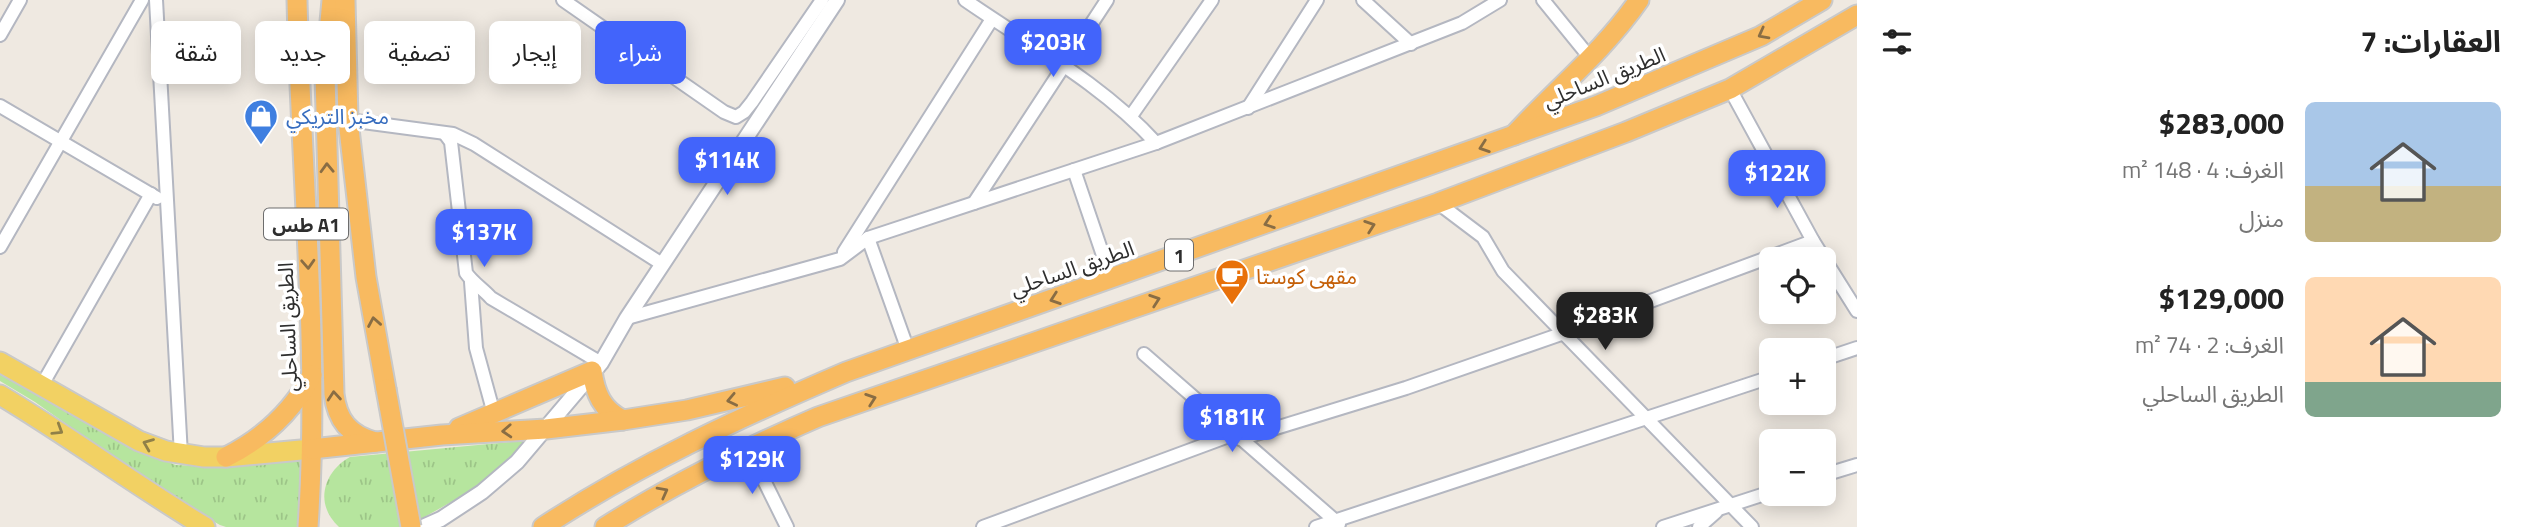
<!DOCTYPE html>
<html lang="ar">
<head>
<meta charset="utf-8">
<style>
	body { margin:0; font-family:"Titillium Web","Noto Sans Arabic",sans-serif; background:#f6f6f6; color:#222; direction:rtl; height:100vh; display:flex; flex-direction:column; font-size:26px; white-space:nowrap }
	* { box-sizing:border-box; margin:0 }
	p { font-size:23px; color:#767676 }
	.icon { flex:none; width:38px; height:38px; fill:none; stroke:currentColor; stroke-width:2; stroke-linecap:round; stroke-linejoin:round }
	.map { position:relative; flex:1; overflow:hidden; direction:ltr }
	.drawer { display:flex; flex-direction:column; background:#fff; width:665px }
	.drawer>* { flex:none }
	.hud { position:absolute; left:21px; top:21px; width:665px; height:63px; direction:rtl; display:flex; gap:14px }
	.controls { position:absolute; left:1759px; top:247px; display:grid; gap:14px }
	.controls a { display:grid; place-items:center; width:77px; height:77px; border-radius:10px; background:#fff; box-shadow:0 4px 18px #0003; font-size:35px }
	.price { position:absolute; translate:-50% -60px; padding:0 16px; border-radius:14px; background:#4264fb; color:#fff; font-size:23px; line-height:46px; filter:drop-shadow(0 2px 4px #0008) }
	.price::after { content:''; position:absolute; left:50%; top:42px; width:21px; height:16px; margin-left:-10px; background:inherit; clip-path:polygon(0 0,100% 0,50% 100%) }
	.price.on { background:#222; color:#fff }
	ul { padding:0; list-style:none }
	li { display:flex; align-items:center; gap:21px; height:175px; padding:0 21px }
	li span { display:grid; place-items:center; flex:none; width:196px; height:140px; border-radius:10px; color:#555 }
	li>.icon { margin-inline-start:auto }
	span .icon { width:84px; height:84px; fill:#fffc; stroke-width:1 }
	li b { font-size:30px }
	h2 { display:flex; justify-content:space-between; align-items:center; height:84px; padding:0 21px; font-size:30px }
	.chip { padding:0 24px; border-radius:10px; background:#fff; box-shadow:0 4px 18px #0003; font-size:24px; line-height:63px }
	.chip.on { background:#4264fb; color:#fff }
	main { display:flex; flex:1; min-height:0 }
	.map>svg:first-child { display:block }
	.grass { fill:url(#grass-tufts) }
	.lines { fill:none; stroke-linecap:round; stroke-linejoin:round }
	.minor-casing { stroke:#b4b7c1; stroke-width:16 }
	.tertiary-casing { stroke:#b4b7c1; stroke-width:18 }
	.primary-casing { stroke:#c9c9c9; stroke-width:23 }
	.trunk-casing { stroke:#c9c9c9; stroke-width:23 }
	.minor { stroke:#fff; stroke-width:12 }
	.tertiary { stroke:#fff; stroke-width:14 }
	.primary { stroke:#f2d163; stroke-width:19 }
	.trunk { stroke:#f8ba60; stroke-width:19 }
	.trunk-bridge-casing { stroke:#c9c9c9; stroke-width:23; stroke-linecap:butt }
	.trunk-bridge { stroke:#f8ba60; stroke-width:19 }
	.oneway { stroke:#896d44 }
	.oneway2 { stroke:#908048 }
	.labels { text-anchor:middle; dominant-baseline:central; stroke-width:7; stroke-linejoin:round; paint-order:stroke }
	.shield { fill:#fff; stroke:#6d6d6d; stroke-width:2 }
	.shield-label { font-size:19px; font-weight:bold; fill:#2e2e2e }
	.street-label { font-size:21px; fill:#2e2e2e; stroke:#fff }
	.shop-label { font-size:21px; fill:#366cbe; stroke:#fff; text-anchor:start }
	.food-label { font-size:21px; fill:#c56008; stroke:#fff; text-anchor:start }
</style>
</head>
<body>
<main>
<section class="drawer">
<h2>العقارات: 7<svg class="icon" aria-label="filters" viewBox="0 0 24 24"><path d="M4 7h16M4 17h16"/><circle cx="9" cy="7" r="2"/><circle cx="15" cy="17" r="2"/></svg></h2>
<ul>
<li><span style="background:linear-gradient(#a9c7e8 60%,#c2b280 0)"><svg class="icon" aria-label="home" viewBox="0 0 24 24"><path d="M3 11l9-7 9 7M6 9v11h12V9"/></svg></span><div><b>$283,000</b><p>الغرف: 4 · 148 m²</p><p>منزل</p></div></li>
<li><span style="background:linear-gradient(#ffd9b3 75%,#7fa58c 0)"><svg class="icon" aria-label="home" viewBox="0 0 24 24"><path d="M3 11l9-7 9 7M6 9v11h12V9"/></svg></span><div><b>$129,000</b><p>الغرف: 2 · 74 m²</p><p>الطريق الساحلي</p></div></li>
</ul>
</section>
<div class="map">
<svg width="1857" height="527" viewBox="0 0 1857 527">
	<defs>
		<pattern id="grass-tufts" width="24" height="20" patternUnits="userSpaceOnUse" patternTransform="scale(1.75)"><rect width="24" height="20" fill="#b6e59e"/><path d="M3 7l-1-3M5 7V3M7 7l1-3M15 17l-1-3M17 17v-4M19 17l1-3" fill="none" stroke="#9dc588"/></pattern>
	</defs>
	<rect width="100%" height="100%" fill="#efe9e1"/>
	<g class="grass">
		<polygon points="0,369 139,452 176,465 227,467 301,460 299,527 226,527 220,525 173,499 35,402 0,381"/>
		<path d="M 520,441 L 525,441 L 525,447 L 485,483 L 412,524 L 404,527 L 339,527 C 314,504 323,472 350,457 Z"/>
	</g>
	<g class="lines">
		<g class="minor-casing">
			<g id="minor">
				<polyline points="156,0 181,455"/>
				<polyline points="563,0 724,112 736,117 744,112 752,102 822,0"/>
				<path d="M 965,0 C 1030,45 1102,84 1156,143"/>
				<polyline points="1363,0 1411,44"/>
				<polyline points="1543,0 1591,59"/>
				<polyline points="0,35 20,0"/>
				<polyline points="1730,89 1813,241 1857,311"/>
				<polyline points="0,106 157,198"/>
				<polyline points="1248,108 1317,0"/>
				<polyline points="1131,116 1212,0"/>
				<polyline points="348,120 453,134 474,144 662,264"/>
				<path d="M 445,134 L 451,142 L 466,273 C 473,283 483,289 491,298 L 601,363"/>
				<polyline points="1074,170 1111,279"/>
				<polyline points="974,203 1107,0"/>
				<polyline points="1438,203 1483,237 1503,271 1752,527"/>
				<polyline points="868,238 908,350"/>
				<polyline points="0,247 142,0"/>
				<polyline points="844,252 992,19"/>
				<polyline points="471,282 476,348 494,414"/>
				<polyline points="627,318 840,259 868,238 1156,143 1462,23 1500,0"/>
				<polyline points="1144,354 1339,524"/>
				<polyline points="1824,359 1857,348"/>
				<polyline points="42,385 151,194"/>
				<polyline points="1240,439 1406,388 1564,333 1813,241"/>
				<polyline points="748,448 787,527"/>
				<polyline points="1824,475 1857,465"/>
				<polyline points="983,527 1234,434"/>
				<polyline points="1316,527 1771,377"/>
				<polyline points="1663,527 1771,492"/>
				<polyline points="1699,527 1716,512"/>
			</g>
		</g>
		<g class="tertiary-casing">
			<polyline id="tertiary" points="423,527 441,519 482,492 517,462 601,363 627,318 837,0"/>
		</g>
		<g class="primary-casing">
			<g id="primary">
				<polyline points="0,362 139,441 166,451 204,457 226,457 312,449"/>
				<path d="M 0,395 C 70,437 135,485 205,527"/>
			</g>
		</g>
		<g class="trunk-casing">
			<g id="trunk">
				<path d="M 297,0 C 301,176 320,351 308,527"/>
				<path d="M 332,0 L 325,76 L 334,394 C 337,420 349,435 375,442"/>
				<polyline points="345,0 348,120 366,277 386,389"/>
				<path d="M 1514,135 C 1557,88 1602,53 1639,0"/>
				<path d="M 459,428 L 592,371 C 595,393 602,410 623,420"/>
				<polyline points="312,449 442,435 546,429 623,420 687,410 785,387"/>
				<path d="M 226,457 C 264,438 292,412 312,375"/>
				<path d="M 543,527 C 639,464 741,417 846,372 L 1596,106 L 1761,36 L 1822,0"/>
				<path d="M 605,527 C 673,484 744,449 818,417 L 1438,203 L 1626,132 L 1730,89 L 1857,15"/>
			</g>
		</g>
		<use href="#minor" class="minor"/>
		<use href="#tertiary" class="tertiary"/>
		<use href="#primary" class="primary"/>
		<use href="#trunk" class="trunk"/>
		<g class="trunk-bridge-casing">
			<polyline id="trunk-bridge" points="386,389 411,527"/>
		</g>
		<use href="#trunk-bridge" class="trunk-bridge"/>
	</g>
	<defs><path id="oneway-chevron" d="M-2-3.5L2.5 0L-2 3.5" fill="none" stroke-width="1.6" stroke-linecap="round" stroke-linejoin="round" transform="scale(1.75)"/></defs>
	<g class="oneway">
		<use href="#oneway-chevron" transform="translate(1763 34) rotate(152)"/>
		<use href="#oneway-chevron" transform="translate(1484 147) rotate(161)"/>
		<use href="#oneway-chevron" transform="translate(327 168) rotate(-92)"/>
		<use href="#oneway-chevron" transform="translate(1269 223) rotate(161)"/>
		<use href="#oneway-chevron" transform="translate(1370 226) rotate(-19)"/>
		<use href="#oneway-chevron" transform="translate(308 264) rotate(87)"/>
		<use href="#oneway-chevron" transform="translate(1055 299) rotate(161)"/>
		<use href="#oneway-chevron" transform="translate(1155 300) rotate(-19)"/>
		<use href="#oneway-chevron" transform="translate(374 322) rotate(-100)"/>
		<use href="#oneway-chevron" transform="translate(334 396) rotate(-95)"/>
		<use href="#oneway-chevron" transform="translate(871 399) rotate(-19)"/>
		<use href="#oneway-chevron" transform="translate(732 400) rotate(168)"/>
		<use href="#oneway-chevron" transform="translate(507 431) rotate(177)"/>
		<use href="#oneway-chevron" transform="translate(663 492) rotate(-28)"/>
	</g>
	<g class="oneway2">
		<use href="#oneway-chevron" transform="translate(58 430) rotate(32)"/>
		<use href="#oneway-chevron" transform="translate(148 444) rotate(-158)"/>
	</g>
	<defs>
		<g id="shop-pin" transform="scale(1.75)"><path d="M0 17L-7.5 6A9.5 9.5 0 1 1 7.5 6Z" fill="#3f7fe0" stroke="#fff"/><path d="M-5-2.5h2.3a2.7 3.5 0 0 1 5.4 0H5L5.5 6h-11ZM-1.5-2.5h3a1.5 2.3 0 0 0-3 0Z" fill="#fff"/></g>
		<g id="cafe-pin" transform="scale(1.75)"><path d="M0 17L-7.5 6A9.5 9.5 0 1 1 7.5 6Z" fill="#e8710a" stroke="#fff"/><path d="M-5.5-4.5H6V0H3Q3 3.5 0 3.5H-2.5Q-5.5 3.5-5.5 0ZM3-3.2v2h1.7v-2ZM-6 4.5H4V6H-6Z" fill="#fff"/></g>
	</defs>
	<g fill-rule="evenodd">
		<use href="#shop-pin" x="261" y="116"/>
		<use href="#cafe-pin" x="1232" y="276"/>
	</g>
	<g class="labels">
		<g class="shield">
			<rect x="264" y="208.5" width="84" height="31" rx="5"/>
			<rect x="1165" y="239.5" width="28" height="31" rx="5"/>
		</g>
		<g class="shield-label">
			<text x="306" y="224">طس A1</text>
			<text x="1179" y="255">1</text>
		</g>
		<g class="street-label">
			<text transform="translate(1604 77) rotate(-22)">الطريق الساحلي</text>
			<text transform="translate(1072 268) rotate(-19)">الطريق الساحلي</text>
			<text transform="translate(287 327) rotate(-92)">الطريق الساحلي</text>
		</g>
		<g class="shop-label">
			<text x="286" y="116">مخبز التريكي</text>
		</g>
		<g class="food-label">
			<text x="1256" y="276">مقهى كوستا</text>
		</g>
	</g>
</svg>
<div class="controls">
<a><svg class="icon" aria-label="locate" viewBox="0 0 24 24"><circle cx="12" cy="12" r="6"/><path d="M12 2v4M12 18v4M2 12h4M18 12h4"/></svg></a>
<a>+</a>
<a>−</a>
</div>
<b class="price" style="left:1053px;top:79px">$203K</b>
<b class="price" style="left:727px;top:197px">$114K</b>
<b class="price" style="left:1777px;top:210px">$122K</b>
<b class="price" style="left:484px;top:269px">$137K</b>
<b class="price on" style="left:1605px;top:352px">$283K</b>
<b class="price" style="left:1232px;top:454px">$181K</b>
<b class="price" style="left:752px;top:496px">$129K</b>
<div class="hud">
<a class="chip on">شراء</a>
<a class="chip">إيجار</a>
<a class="chip">تصفية</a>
<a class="chip">جديد</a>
<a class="chip">شقة</a>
</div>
</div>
</main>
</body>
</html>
